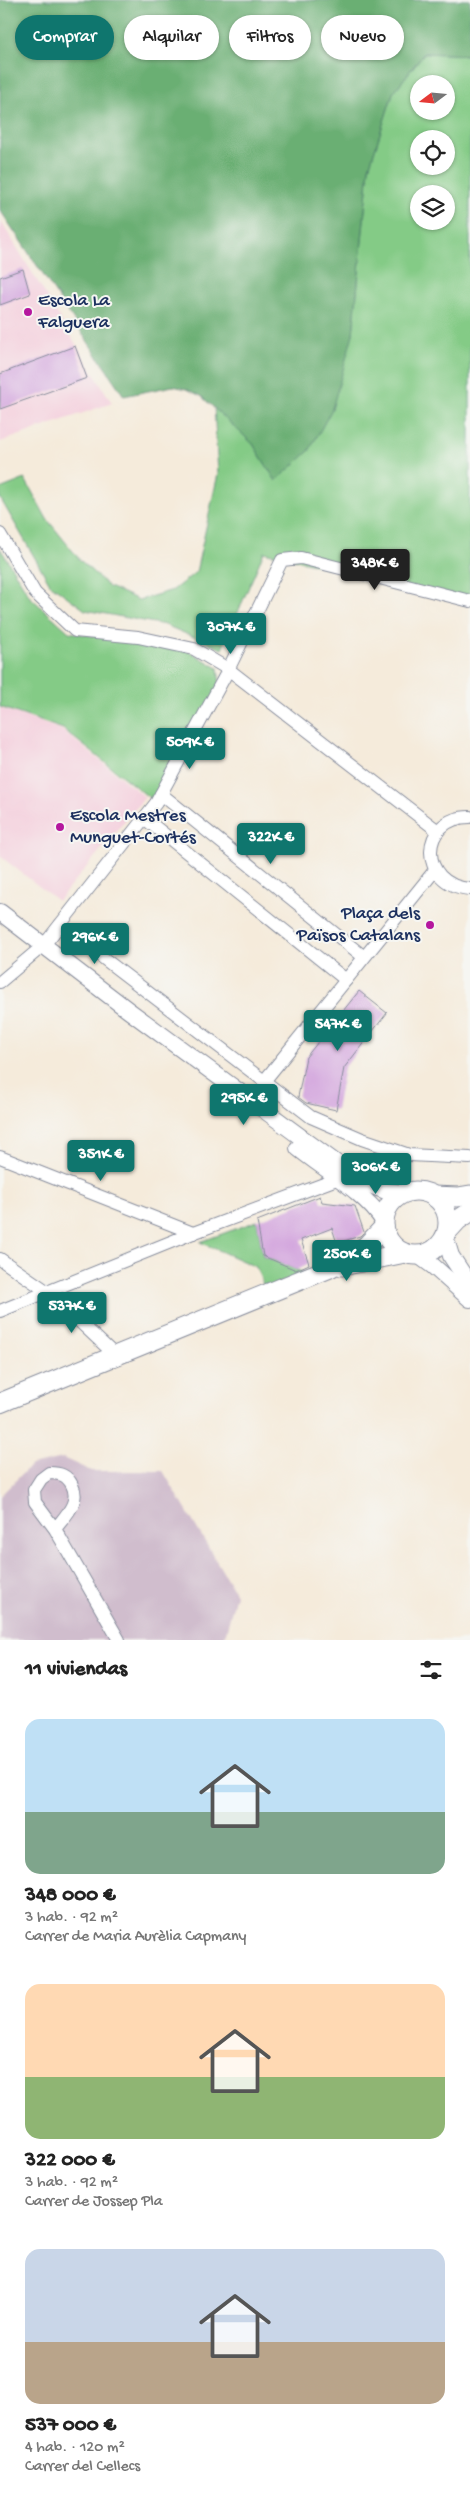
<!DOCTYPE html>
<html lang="es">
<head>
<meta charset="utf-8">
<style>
	body { margin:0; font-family:"Gochi Hand",sans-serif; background:#f2f2f2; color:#222; height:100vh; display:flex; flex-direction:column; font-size:19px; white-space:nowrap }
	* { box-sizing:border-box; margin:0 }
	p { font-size:16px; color:#767676 }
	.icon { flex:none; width:28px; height:28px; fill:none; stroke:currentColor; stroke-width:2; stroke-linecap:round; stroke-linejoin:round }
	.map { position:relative; height:1640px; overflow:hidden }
	.drawer { display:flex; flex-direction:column; background:#fff; flex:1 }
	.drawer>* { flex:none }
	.hud { position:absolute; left:15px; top:15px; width:440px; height:45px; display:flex; gap:10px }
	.needle { width:32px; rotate:254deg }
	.tools { position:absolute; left:410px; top:75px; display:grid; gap:10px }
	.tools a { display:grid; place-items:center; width:45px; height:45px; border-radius:50%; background:#fff; box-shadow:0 1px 4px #0004; font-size:25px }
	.price { position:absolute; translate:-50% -42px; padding:0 11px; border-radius:5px; background:#0f766e; color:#fff; font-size:16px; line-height:32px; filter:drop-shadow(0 1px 2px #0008) }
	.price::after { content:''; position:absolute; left:50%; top:30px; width:15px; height:11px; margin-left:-8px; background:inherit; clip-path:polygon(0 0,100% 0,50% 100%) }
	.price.active { background:#222; color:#fff }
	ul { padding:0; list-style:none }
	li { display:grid; align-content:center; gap:10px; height:265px; padding:0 25px }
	li span { display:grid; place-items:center; height:155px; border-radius:15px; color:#555 }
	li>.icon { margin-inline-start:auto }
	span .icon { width:90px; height:90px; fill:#fffc; stroke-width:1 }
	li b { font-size:21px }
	h2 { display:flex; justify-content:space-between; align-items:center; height:60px; padding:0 25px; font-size:21px }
	.chip { padding:0 18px; border-radius:22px; background:#fff; box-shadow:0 1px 4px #0004; font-size:18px; line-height:45px }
	.chip.active { background:#0f766e; color:#fff }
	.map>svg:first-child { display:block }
	.built { fill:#f4cfdd }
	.industrial { fill:#d0bdcd }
	.green { fill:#84cb86; stroke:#507d72; fill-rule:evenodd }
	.forest { fill:#6baf73; stroke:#436f68 }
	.building { fill:#d09fdc }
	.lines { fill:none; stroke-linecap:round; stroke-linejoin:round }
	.minor-casing { stroke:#888d9c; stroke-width:14 }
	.tertiary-casing { stroke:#888d9c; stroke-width:18 }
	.secondary-casing { stroke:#888d9c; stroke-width:21 }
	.minor { stroke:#fff; stroke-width:12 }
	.tertiary { stroke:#fff; stroke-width:16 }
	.secondary { stroke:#fff; stroke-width:19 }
	.poi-dot { fill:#b5179e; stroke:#f6f6f2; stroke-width:2 }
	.labels { text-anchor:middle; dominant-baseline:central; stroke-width:4; stroke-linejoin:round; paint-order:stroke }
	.poi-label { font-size:19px; fill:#1b2f5e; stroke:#f6f6f2; text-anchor:start }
</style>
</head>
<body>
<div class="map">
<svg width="470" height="1640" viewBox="0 0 470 1640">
	<rect width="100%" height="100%" fill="#f6f6f2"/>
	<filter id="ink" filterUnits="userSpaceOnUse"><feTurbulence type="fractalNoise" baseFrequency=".02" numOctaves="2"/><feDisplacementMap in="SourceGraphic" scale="10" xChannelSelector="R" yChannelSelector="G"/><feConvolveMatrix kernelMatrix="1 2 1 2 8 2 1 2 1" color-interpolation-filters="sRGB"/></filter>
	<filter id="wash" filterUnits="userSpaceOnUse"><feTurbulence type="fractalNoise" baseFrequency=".0096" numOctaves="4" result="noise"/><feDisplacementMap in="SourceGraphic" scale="20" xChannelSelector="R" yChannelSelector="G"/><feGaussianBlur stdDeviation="1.12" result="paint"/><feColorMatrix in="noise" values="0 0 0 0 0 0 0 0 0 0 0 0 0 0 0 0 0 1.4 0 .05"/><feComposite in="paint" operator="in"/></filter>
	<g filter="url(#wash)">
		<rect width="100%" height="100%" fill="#f5ebdb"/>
		<g class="built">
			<polygon points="0,220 112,403 0,442"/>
			<polygon points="0,708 62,730 145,797 58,901 0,856"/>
		</g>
		<polygon class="industrial" points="63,1458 91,1471 163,1471 236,1594 224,1640 0,1640 0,1496 31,1465"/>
		<g class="green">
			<path d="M 424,53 L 470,55 L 470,602 L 264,552 L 222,649 L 165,625 L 85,610 L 50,584 L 0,498 L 0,489 L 25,479 L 47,519 L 80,560 L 109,587 L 139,600 L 173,590 L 196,572 L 218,474 L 214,406 L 253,444 L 276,481 L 353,334 L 369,168 L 393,93 ZM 419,84 L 446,84 L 446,111 L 419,111 ZM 419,139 L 446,139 L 446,166 L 419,166 ZM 419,194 L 446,194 L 446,221 L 419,221 Z"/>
			<polygon points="0,548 30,597 69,632 189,651 218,668 220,686 156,803 63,729 0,707"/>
			<polygon points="257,1221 263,1256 304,1273 265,1289 256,1267 200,1242"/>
		</g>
		<polygon class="forest" points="0,0 470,0 470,55 424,53 393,93 369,168 353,334 332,409 309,451 276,481 253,444 201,396 186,389 173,386 124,396 0,210"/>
		<g id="blocks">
			<g class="building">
				<polygon points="23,269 30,294 0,305 0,277"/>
				<polygon points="75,346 87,378 0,409 0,374"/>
				<polygon points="359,991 387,1013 344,1068 336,1110 306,1103 298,1097 306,1057"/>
				<polygon points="320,1196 322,1202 355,1206 364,1232 360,1236 337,1243 332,1228 301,1240 309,1264 296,1270 263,1256 257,1221"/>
			</g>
		</g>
	</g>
	<g filter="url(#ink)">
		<use href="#blocks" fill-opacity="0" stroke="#888d9c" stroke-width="1"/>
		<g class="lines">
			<g class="minor-casing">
				<g id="minor">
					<polyline points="0,534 35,593 75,631 138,637 194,649 228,669 438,831"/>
					<polyline points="161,794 364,957"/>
					<path d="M 470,817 C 419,817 417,885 470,889"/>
					<polyline points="144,818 346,980"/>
					<polyline points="60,925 311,1117 362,1139 409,1155 470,1158"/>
					<polyline points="0,982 44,945 156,803 225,676 282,560 301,558 470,601"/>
					<polyline points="265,1080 435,870"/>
					<polyline points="0,1157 193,1233"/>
					<polyline points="0,1259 48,1292 116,1356"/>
					<polyline points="0,1311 193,1233 337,1179"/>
					<path d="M 55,1529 C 65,1516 81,1502 72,1485 C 67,1475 60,1473 49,1473 L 41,1479 L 34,1490 L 35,1502 L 55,1529 L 119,1640"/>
				</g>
			</g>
			<g class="tertiary-casing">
				<g id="tertiary">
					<polyline points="0,912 128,1010 362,1182 386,1191 405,1193"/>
					<path d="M 298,1148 C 325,1170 366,1193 384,1222"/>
					<polyline points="445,1236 451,1256 470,1285"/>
					<polyline points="418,1255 433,1266 470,1299"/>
				</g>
			</g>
			<g class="secondary-casing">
				<g id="secondary">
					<circle cx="416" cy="1223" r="32"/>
					<polyline points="433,1196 458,1197 470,1195"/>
					<polyline points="447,1232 458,1220 470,1212"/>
					<polyline points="342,1266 405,1253"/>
					<polyline points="0,1403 330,1268 366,1246 384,1227"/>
				</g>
			</g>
			<use href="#minor" class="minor"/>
			<use href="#tertiary" class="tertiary"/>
			<use href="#secondary" class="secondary"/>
		</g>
	</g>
	<g class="poi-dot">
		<circle cx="28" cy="312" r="5"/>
		<circle cx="60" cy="827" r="5"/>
		<circle cx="430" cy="925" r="5"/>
	</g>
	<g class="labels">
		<g class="poi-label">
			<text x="38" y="301">Escola La<tspan x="38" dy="22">Falguera</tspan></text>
			<text x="70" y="816">Escola Mestres<tspan x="70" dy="22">Munguet-Cortés</tspan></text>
			<text x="420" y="914" text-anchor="end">Plaça dels<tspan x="420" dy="22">Països Catalans</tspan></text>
		</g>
	</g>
</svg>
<div class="tools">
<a><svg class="needle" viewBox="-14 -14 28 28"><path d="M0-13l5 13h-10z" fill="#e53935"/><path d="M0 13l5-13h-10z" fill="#767676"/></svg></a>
<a><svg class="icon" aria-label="locate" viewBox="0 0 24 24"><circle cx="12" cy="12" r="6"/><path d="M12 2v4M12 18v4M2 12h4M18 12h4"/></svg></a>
<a><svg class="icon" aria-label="layers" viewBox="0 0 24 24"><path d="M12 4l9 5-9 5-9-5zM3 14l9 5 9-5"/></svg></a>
</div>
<b class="price active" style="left:375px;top:591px">348K €</b>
<b class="price" style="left:231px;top:655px">307K €</b>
<b class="price" style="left:190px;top:770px">509K €</b>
<b class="price" style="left:271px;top:865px">322K €</b>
<b class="price" style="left:95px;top:965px">296K €</b>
<b class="price" style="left:338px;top:1052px">547K €</b>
<b class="price" style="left:244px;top:1126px">295K €</b>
<b class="price" style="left:101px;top:1182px">351K €</b>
<b class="price" style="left:376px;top:1195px">306K €</b>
<b class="price" style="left:347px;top:1282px">250K €</b>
<b class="price" style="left:72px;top:1334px">537K €</b>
<div class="hud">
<a class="chip active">Comprar</a>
<a class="chip">Alquilar</a>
<a class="chip">Filtros</a>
<a class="chip">Nuevo</a>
</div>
</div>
<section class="drawer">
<h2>11 viviendas<svg class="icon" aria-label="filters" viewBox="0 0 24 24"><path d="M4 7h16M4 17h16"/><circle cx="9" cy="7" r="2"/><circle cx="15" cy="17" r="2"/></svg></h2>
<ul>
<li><span style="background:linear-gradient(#bfe0f5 60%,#7fa58c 0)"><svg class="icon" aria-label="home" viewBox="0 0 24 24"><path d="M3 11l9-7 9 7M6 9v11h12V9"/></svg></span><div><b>348 000 €</b><p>3 hab. · 92 m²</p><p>Carrer de Maria Aurèlia Capmany</p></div></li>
<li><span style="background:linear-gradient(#ffd9b3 60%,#8fb573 0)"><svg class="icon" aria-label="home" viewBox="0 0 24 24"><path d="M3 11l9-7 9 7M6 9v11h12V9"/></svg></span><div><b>322 000 €</b><p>3 hab. · 92 m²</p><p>Carrer de Jossep Pla</p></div></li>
<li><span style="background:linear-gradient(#c9d6e8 60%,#b9a48a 0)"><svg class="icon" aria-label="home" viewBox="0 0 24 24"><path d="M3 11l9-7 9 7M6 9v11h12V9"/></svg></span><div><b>537 000 €</b><p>4 hab. · 120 m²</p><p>Carrer del Cellecs</p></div></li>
</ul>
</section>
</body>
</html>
